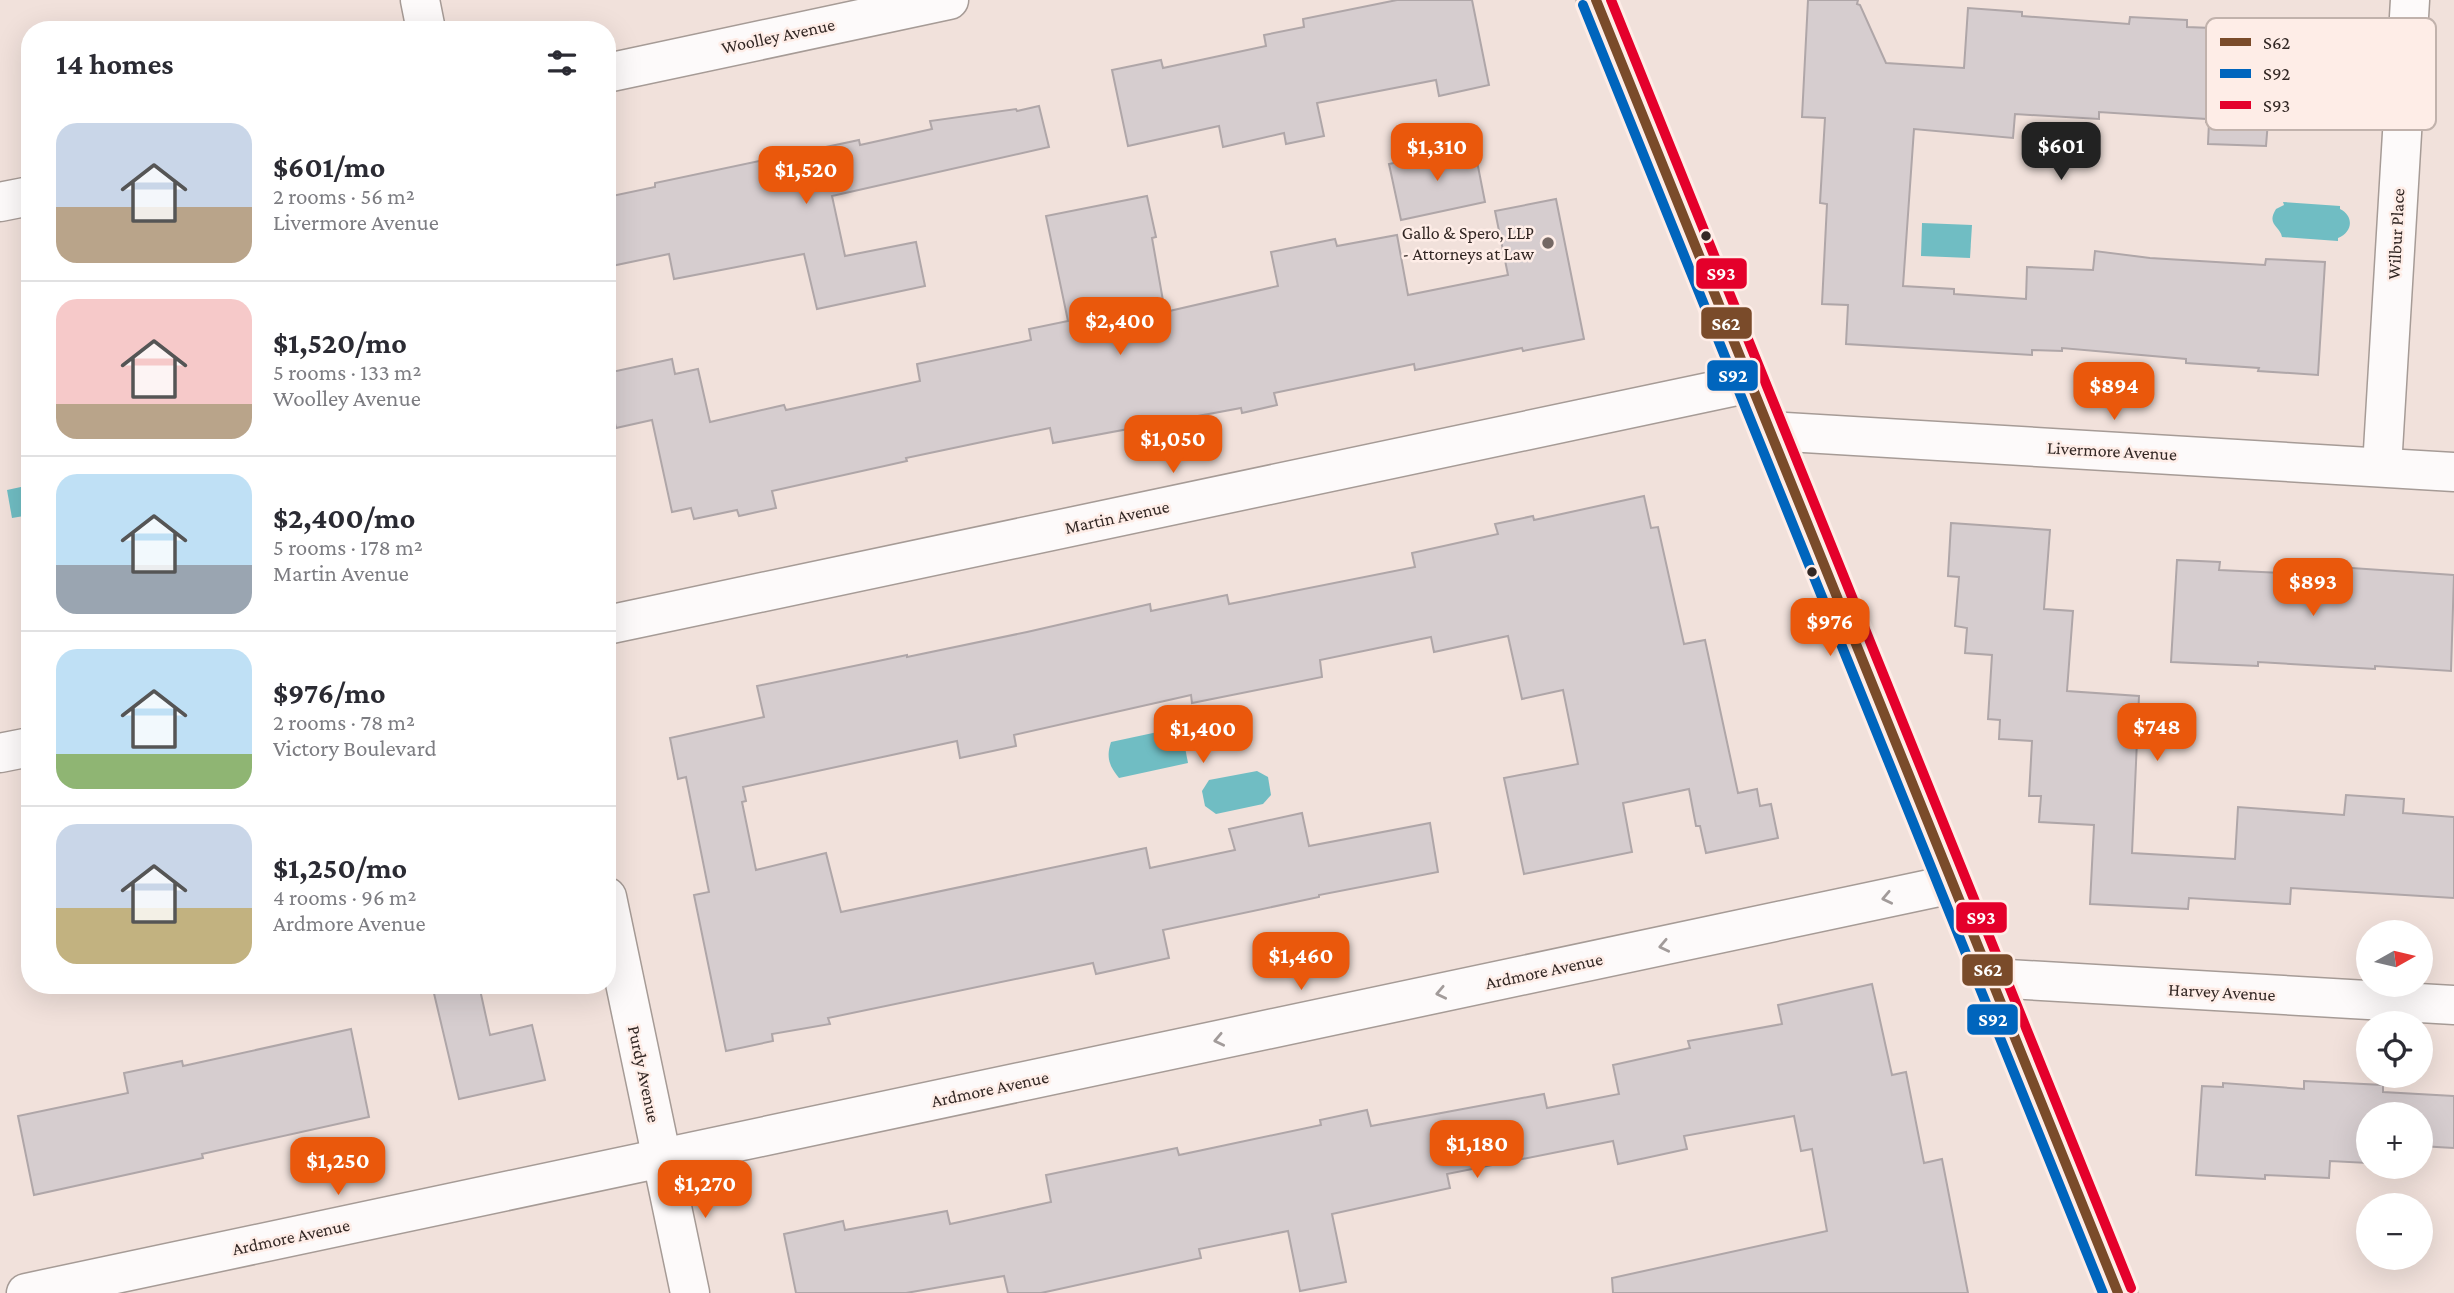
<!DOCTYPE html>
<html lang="en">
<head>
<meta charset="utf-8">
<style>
	body { margin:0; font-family:"Crimson Pro",serif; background:#f7f7f7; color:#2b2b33; height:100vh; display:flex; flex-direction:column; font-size:26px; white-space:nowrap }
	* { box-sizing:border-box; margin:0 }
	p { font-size:23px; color:#7c7c81 }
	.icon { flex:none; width:38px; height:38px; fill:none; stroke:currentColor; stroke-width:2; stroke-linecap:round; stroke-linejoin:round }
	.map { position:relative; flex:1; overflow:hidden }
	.details { position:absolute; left:21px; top:21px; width:595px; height:973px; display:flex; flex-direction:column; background:#fff; border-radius:28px; box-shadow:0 7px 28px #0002 }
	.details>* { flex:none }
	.needle { width:46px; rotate:82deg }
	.fabs { position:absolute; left:2356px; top:920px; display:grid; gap:14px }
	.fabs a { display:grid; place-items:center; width:77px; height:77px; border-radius:50%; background:#fff; box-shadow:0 7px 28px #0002; font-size:35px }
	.price { position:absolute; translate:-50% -60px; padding:0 16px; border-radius:14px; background:#ea580c; color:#fff; font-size:23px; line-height:46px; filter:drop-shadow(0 2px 4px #0008) }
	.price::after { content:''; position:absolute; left:50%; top:42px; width:21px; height:16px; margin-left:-10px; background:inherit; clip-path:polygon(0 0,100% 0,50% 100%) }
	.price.active { background:#222; color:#fff }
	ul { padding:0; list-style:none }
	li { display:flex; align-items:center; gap:21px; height:175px; padding:0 35px }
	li+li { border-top:2px solid #e1e1e2 }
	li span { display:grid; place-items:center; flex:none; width:196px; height:140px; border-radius:21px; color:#555 }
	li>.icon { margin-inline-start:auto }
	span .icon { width:84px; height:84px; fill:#fffc; stroke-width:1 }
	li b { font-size:30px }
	h2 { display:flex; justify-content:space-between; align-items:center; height:84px; padding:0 35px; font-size:30px }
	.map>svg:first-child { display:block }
	.water { fill:#70bdc3 }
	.building { fill:#d6cdcf; stroke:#afa6a8; stroke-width:2 }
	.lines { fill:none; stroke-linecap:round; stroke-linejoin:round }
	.street-casing { stroke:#a69b96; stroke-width:41 }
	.secondary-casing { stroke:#a69b96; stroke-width:41 }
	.street { stroke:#fdfafa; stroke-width:38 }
	.secondary { stroke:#fdfafa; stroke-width:38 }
	.bus-1-casing { stroke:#feede7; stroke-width:16 }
	.bus-2-casing { stroke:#feede7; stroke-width:16 }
	.bus-3-casing { stroke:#feede7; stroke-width:16 }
	.bus-1 { stroke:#7a4b2a; stroke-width:10 }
	.bus-2 { stroke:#0065bd; stroke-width:10 }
	.bus-3 { stroke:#e4002b; stroke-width:10 }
	.oneway { stroke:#a29b9a }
	.bus-dot { fill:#322724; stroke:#feede7; stroke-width:2.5 }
	.poi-dot { fill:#756864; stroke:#feede7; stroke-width:2.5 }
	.labels { text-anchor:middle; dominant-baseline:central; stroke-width:5; stroke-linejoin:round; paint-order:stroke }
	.street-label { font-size:18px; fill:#322724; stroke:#feede7 }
	.poi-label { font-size:18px; fill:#322724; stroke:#feede7; text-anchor:end }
	.key { fill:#feede7; stroke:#c1b2ac; stroke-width:2 }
	.key-label { font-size:19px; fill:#322724 }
	.line-badge { stroke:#feede7; stroke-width:2.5 }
	.badge-label { font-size:19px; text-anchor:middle; font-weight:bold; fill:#fff }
</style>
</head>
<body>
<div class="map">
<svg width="2454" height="1293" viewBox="0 0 2454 1293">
	<rect width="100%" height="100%" fill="#f1e1db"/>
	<g class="water">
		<path d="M 2283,202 L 2340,206 L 2340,209 C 2354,216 2353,232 2338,238 L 2338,241 L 2282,237 C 2280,226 2266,225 2276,209 L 2284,205 Z"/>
		<polygon points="1922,223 1972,225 1970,258 1921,256"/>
		<polygon points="30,485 30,515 12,518 7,490"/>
		<path d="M 1181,727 L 1188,763 L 1119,778 C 1109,766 1106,757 1111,742 Z"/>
		<polygon points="1257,771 1268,777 1271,795 1263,804 1216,814 1205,806 1202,791 1209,780"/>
	</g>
	<g class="building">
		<polygon points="1397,0 1472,0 1489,85 1439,96 1436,80 1317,103 1324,136 1286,144 1284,133 1223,147 1219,126 1128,146 1112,70 1161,60 1163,68 1266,46 1264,35 1304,27 1303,19"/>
		<polygon points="1808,0 1858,0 1857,4 1860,5 1886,63 1964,68 1968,8 2022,12 2022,16 2129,24 2130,17 2187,20 2187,27 2340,33 2334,125 2268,121 2266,146 2208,144 2209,122 2206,122 2206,119 2099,112 2099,119 2015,114 2013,138 1914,129 1903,286 1954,289 1954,294 2026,299 2027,267 2093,270 2095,251 2150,258 2265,265 2266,259 2325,262 2318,375 2258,371 2259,368 2186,363 2186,359 2062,348 2062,351 2032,350 2032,355 1846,344 1848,305 1822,304 1827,204 1820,203 1825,118 1802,117"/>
		<polygon points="1039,106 1049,147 832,196 845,256 916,242 925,286 817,309 804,254 674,279 669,254 607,267 607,197 655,187 655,183 859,140 860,145 932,129 930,121 1016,109 1017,111"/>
		<polygon points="1474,146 1485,202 1401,220 1389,164"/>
		<polygon points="1147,196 1156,237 1152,238 1165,312 1278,286 1271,252 1335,239 1337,246 1397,235 1408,295 1508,275 1495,211 1556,199 1584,339 1523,351 1522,348 1415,370 1414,364 1274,393 1277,405 1242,413 1241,408 1053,443 1050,428 982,442 906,458 907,461 772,491 776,508 739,516 737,510 694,519 691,508 672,512 652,420 616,428 607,385 607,373 672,359 675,374 698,369 710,422 784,405 786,410 920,381 917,364 1031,340 1029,329 1068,321 1046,216"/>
		<polygon points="1644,496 1651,528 1658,527 1684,644 1705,640 1738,793 1757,789 1760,806 1771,804 1778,838 1706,853 1700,826 1696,826 1689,789 1623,803 1632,852 1524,874 1504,778 1578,764 1563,690 1522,699 1508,636 1434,652 1431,637 1320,660 1322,677 1192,703 1191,695 1014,735 1016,746 960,758 957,741 743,787 746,801 742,802 756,870 826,853 841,912 1146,848 1150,868 1235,850 1229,829 1302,813 1309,846 1430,823 1438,872 1319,895 1319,897 1163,930 1169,958 1096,974 1093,963 828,1018 830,1024 772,1034 773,1041 726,1051 694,895 709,892 686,777 678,779 670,738 764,717 757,686 907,655 907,657 1027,632 1150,604 1151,611 1227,595 1229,604 1415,567 1412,553 1498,534 1495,524 1533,516 1534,520"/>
		<polygon points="1951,523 2050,530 2044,609 2073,611 2067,691 2139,696 2132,853 2235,859 2238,807 2344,815 2346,795 2404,799 2403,813 2454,817 2454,898 2291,888 2290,904 2189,898 2188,909 2090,904 2094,825 2039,822 2041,796 2029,796 2032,741 1999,739 2000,720 1988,719 1992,655 1965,653 1967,628 1955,626 1959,577 1948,576"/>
		<polygon points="2177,560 2220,562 2219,570 2322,575 2323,566 2454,575 2451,671 2375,666 2375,669 2258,662 2258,666 2171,662"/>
		<polygon points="1872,984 1892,1075 1906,1072 1924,1163 1942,1159 1968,1293 1613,1293 1612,1278 1827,1231 1812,1149 1801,1151 1794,1116 1684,1136 1687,1149 1618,1164 1613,1141 1447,1174 1450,1188 1332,1214 1346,1282 1300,1291 1288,1231 1199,1249 1201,1258 1041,1293 1008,1293 1004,1276 906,1293 796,1293 784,1234 843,1221 845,1230 947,1211 950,1224 1051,1202 1046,1175 1177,1148 1179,1155 1321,1125 1320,1120 1367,1110 1371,1126 1544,1094 1547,1108 1619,1094 1613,1065 1690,1048 1688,1041 1782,1024 1778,1005"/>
		<polygon points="432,985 479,985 490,1035 532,1025 545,1080 459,1099"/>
		<polygon points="351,1029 369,1117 202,1154 203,1158 34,1195 18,1116 128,1093 124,1073 182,1061 183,1066"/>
		<polygon points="2304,1081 2383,1085 2383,1092 2454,1096 2454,1148 2420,1146 2420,1115 2368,1115 2368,1163 2330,1161 2329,1178 2265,1175 2265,1179 2196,1175 2202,1086 2223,1087 2223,1083 2304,1089"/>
	</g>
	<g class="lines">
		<g class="street-casing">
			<g id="street">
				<polyline points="420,0 426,30"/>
				<polyline points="1770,431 2454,472"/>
				<polyline points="2382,467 2410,0"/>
				<polyline points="607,625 1751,383"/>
				<polyline points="0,753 30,747"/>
				<polyline points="607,897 690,1293"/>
				<polyline points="1991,978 2454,1005"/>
				<polyline points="26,1293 1953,884"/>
			</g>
		</g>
		<g class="secondary-casing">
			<g id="secondary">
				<polyline points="1596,0 2118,1293"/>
				<polyline points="607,73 949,0"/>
				<polyline points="0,202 30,196"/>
			</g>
		</g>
		<use href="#street" class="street"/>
		<use href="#secondary" class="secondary"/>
		<g class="bus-1-casing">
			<polyline id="bus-1" points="1596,0 2118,1293"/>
		</g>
		<g class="bus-2-casing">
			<polyline id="bus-2" points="1583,5 2103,1293"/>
		</g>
		<g class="bus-3-casing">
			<polyline id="bus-3" points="1611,0 2131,1288"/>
		</g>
		<use href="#bus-1" class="bus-1"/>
		<use href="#bus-2" class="bus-2"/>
		<use href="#bus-3" class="bus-3"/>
	</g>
	<defs><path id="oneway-chevron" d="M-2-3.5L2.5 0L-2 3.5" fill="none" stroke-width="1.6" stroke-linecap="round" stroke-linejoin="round" transform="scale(1.75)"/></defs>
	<g class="oneway">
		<use href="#oneway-chevron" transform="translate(1887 898) rotate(168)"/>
		<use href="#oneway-chevron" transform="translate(1664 946) rotate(168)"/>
		<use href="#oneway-chevron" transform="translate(1441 993) rotate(168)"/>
		<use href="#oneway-chevron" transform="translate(1219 1040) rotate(168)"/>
	</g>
	<g class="bus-dot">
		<circle cx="1706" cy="236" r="6"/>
		<circle cx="1812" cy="572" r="6"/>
	</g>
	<circle class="poi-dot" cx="1548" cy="243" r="7"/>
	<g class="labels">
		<g class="street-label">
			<text transform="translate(778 36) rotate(-12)">Woolley Avenue</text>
			<text transform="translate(2396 234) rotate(-87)">Wilbur Place</text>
			<text transform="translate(2112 451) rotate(3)">Livermore Avenue</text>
			<text transform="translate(1117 517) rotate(-12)">Martin Avenue</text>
			<text transform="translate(1544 971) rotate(-12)">Ardmore Avenue</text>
			<text transform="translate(2222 992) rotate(3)">Harvey Avenue</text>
			<text transform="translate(644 1074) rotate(78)">Purdy Avenue</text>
			<text transform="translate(990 1089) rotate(-12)">Ardmore Avenue</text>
			<text transform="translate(291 1237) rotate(-12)">Ardmore Avenue</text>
		</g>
		<g class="poi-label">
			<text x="1534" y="233">Gallo &amp; Spero, LLP<tspan x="1534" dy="21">- Attorneys at Law</tspan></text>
		</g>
	</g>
	<rect x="2206" y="18" width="230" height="112" rx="10" class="key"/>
	<rect x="2220" y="38" width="31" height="8" fill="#7a4b2a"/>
	<rect x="2220" y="69" width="31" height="9" fill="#0065bd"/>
	<rect x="2220" y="101" width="31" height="8" fill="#e4002b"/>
	<g class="key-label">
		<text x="2263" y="49">S62</text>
		<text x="2263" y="80">S92</text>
		<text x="2263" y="112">S93</text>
	</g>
	<g class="line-badge">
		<rect x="1695" y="257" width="53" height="33" rx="7" fill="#e4002b"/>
		<rect x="1700" y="306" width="53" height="34" rx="7" fill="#7a4b2a"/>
		<rect x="1706" y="359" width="53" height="33" rx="7" fill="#0065bd"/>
		<rect x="1955" y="901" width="53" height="33" rx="7" fill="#e4002b"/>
		<rect x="1961" y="953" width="53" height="34" rx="7" fill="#7a4b2a"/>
		<rect x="1966" y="1003" width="53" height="33" rx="7" fill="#0065bd"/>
	</g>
	<g class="badge-label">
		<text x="1721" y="280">S93</text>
		<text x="1726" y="330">S62</text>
		<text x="1733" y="382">S92</text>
		<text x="1981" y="924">S93</text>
		<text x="1988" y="976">S62</text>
		<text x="1993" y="1026">S92</text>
	</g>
</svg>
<div class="fabs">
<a><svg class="needle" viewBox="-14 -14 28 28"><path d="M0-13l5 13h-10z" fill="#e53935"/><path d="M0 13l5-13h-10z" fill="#7c7c81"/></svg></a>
<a><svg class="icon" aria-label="locate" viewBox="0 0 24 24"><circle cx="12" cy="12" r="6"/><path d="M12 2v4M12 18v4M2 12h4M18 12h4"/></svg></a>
<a>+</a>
<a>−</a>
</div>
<b class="price active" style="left:2061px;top:182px">$601</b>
<b class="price" style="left:1437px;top:183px">$1,310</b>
<b class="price" style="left:806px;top:206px">$1,520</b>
<b class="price" style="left:1120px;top:357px">$2,400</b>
<b class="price" style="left:2114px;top:422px">$894</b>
<b class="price" style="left:1173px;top:475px">$1,050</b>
<b class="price" style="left:2313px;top:618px">$893</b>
<b class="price" style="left:1830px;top:658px">$976</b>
<b class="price" style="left:2157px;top:763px">$748</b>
<b class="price" style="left:1203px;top:765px">$1,400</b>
<b class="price" style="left:1301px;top:992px">$1,460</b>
<b class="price" style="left:1477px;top:1180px">$1,180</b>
<b class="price" style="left:338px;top:1197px">$1,250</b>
<b class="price" style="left:705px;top:1220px">$1,270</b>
<section class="details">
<h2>14 homes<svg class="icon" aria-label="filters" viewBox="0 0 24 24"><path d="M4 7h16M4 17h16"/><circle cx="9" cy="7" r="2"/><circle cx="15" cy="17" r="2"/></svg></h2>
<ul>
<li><span style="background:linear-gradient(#c9d6e8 60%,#b9a48a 0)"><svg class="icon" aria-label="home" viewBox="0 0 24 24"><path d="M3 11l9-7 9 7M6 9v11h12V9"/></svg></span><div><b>$601/mo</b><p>2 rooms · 56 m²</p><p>Livermore Avenue</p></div></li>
<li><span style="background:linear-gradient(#f6c9c9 75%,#b9a48a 0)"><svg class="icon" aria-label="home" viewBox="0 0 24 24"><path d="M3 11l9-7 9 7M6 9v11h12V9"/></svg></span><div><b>$1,520/mo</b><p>5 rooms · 133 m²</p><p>Woolley Avenue</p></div></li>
<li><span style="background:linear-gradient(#bfe0f5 65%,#9aa5b1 0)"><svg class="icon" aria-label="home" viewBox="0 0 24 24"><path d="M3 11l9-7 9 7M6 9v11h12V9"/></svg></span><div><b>$2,400/mo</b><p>5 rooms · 178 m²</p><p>Martin Avenue</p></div></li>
<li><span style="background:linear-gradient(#bfe0f5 75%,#8fb573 0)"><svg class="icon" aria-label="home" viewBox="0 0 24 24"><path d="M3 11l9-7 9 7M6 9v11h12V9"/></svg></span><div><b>$976/mo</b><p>2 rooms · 78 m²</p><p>Victory Boulevard</p></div></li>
<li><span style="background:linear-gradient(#c9d6e8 60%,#c2b280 0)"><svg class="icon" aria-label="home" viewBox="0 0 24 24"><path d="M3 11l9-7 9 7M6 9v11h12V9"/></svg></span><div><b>$1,250/mo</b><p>4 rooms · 96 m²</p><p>Ardmore Avenue</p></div></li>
</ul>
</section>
</div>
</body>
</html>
